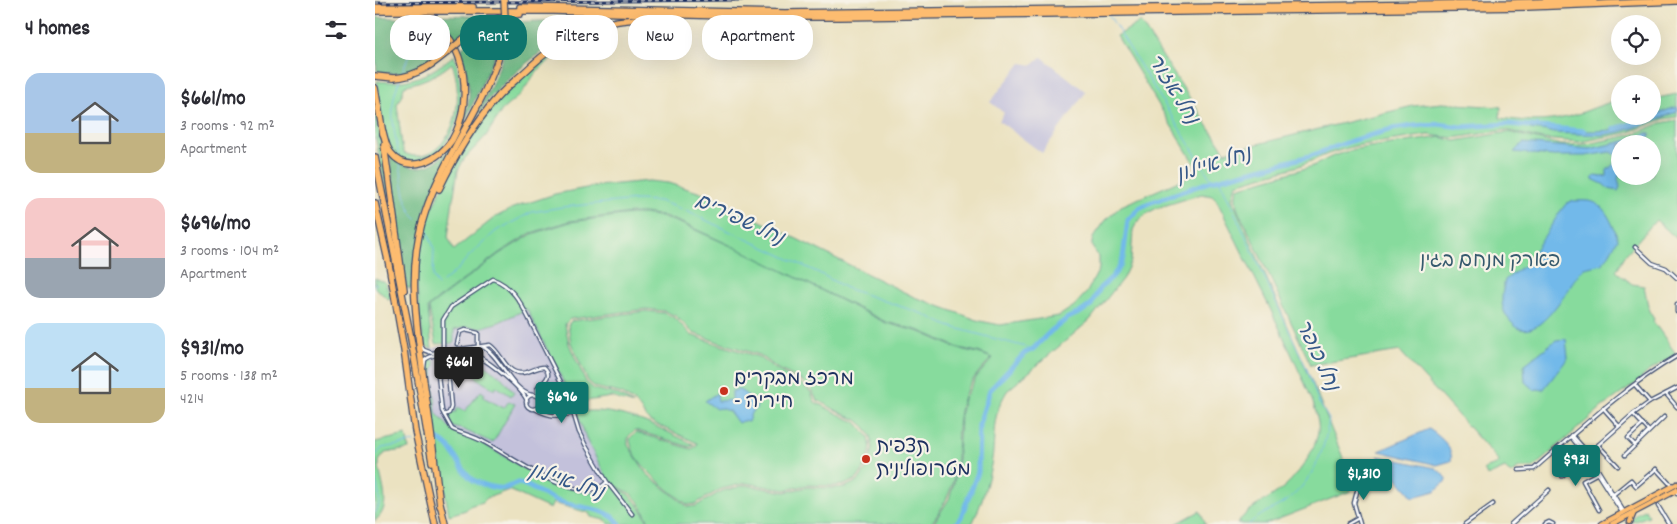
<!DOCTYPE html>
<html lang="en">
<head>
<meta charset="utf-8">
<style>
	body { margin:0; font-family:Dekko,"Playpen Sans Hebrew",sans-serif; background:#f2f2f3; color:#2b2b33; height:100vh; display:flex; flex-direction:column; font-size:19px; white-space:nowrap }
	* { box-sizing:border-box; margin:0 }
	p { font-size:16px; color:#7c7c81 }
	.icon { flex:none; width:28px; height:28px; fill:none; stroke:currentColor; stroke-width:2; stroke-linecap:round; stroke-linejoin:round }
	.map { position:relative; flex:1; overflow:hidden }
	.sheet { display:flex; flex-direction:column; background:#fff; width:375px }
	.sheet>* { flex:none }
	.top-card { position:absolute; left:15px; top:15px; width:475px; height:45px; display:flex; gap:10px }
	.buttons { position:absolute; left:1236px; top:15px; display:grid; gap:10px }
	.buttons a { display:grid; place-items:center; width:50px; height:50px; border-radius:50%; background:#fff; box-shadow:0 5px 20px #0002; font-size:25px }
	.price { position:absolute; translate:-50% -42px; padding:0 11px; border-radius:5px; background:#0f766e; color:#fff; font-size:16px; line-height:32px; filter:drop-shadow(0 1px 2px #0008) }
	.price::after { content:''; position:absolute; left:50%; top:30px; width:15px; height:11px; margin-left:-8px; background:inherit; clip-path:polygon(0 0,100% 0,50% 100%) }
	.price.active { background:#222; color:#fff }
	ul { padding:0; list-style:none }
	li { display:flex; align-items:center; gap:15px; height:125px; padding:0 25px }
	li span { display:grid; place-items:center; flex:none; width:140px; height:100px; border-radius:15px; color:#555 }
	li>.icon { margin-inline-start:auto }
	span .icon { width:60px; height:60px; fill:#fffc; stroke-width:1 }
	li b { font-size:21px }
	h2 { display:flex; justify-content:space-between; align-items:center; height:60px; padding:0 25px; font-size:21px }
	.pill { padding:0 18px; border-radius:20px; background:#fff; box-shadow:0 5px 20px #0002; font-size:18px; line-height:45px }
	.pill.active { background:#0f766e; color:#fff }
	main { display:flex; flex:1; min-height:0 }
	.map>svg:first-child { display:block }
	.industrial { fill:#c3c1db }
	.green { fill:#87db9d; stroke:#51857e; fill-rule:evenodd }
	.forest { fill:#6dbb84; stroke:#447571 }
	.water { fill:#72b9ea; stroke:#4674a4 }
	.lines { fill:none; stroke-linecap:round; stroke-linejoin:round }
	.stream { stroke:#72b9ea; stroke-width:1 }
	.river { stroke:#72b9ea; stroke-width:5 }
	.street-casing { stroke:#3a4a6d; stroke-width:5 }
	.primary-casing { stroke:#3a4a6d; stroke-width:7 }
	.highway-casing { stroke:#3a4a6d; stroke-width:8 }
	.street { stroke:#fff; stroke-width:2.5 }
	.primary { stroke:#fdbc6f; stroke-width:4.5 }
	.highway { stroke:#fdbc6f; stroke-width:5.5 }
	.rail-casing { stroke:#1b2f5e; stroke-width:3 }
	.rail { stroke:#f7f3e8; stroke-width:1; stroke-dasharray:4; stroke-linecap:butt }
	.highway-bridge-casing { stroke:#3a4a6d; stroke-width:8; stroke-linecap:butt }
	.highway-bridge { stroke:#fdbc6f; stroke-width:5.5 }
	.poi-dot { fill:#c8321e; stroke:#f7f3e8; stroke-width:2 }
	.labels { text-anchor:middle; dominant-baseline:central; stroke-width:4.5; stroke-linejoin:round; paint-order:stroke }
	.park-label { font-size:20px; fill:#365a6e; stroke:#f7f3e8 }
	.poi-label { font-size:20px; fill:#1b2f5e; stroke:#f7f3e8; text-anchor:start }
	.water-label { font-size:21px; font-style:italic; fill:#355888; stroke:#f7f3e8 }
</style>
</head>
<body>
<main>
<section class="sheet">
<h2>4 homes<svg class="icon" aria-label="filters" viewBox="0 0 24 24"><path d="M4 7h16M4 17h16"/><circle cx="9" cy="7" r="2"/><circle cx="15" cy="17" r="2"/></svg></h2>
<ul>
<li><span style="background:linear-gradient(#a9c7e8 60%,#c2b280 0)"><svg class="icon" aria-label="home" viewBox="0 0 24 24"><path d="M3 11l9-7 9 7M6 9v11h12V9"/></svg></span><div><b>$661/mo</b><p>3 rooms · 92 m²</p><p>Apartment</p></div></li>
<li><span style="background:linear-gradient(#f6c9c9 60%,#9aa5b1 0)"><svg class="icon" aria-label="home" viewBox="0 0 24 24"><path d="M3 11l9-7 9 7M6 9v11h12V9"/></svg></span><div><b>$696/mo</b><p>3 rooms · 104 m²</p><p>Apartment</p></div></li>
<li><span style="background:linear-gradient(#bfe0f5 65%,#c2b280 0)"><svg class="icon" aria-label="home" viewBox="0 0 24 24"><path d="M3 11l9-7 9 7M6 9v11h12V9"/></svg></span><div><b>$931/mo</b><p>5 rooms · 138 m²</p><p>4214</p></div></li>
</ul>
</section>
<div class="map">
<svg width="1302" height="524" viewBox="0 0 1302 524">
	<rect width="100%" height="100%" fill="#f7f3e8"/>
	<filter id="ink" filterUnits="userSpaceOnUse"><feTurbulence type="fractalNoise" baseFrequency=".02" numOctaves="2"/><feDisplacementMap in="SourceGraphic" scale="10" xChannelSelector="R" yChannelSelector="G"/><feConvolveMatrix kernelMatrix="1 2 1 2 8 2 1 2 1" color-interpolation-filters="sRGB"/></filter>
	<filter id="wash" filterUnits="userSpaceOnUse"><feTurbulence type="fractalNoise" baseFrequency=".0096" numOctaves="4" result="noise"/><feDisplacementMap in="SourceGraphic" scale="20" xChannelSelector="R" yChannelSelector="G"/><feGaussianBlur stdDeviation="1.12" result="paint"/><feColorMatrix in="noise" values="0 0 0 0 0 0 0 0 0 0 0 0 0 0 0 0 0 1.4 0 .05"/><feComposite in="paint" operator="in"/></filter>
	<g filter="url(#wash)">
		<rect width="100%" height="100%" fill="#ebe2c1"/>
		<g class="industrial">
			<polygon points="667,57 711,92 667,153 624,121 629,113 615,102 646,63 658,65"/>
			<polygon points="152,309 199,403 212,441 234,482 234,490 215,493 205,492 168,480 112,446 76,429 61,413 55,349 79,343 79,330 91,327 105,328 124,322"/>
		</g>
		<g class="green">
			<path d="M 765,22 L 850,152 L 1038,106 L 1067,103 L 1126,107 L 1125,118 C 1147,121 1170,123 1192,117 C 1210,113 1227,103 1245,100 L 1245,116 L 1278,116 L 1278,99 L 1302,94 L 1302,117 L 1289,119 L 1252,133 L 1204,142 L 1167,139 L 1131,130 L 1079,138 L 1053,135 L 980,146 L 953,154 L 924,166 L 861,184 L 857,199 L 938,384 L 975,475 L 976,491 L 891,524 L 862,524 C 873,507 894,500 909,487 C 918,479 927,468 933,458 C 939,447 945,434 943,422 C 940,401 928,381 920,362 C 896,308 868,255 842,201 L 837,196 L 827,194 L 782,208 L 771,214 L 762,222 L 758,230 L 756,261 L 748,278 L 715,320 L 632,391 C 614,421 622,434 616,465 C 612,485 606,506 597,524 L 558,524 L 574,499 L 579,483 L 583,460 L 585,416 L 589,399 L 602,376 L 618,358 L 603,352 L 584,348 L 545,331 L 511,322 L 372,253 L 307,223 L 289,216 L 269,213 L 256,213 L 195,221 L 156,233 L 124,253 L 54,306 L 53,308 L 57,349 L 50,346 L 48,340 C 44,308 38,273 45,242 C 51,216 65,192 78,169 C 87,154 95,138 105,123 C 128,90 189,36 229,27 L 229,29 L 177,58 L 161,72 L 146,94 L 127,110 L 111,136 L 89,159 L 83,170 L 77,206 L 73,237 L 79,250 L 119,218 L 138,208 L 180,194 L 222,186 L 274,181 L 293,183 L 333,195 L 539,297 L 605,321 L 625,325 L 684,316 L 699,306 L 712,292 L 724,269 L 724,257 L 717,247 L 717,242 L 718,238 L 731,220 L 746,206 L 820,174 L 822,170 L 820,165 L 742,36 Z"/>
			<path d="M 79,55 C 84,74 87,88 85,108 C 82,131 63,163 38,161 C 27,161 22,158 16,148 C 6,132 5,100 2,81 C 34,85 55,75 79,55 ZM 77,63 C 82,77 84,96 81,112 C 78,131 63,158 40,156 C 37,156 32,154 29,153 L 27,146 L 22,104 L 27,97 L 29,86 C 48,81 62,76 77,63 Z"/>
			<polygon points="0,105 15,196 12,197 0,134"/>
			<path d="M 1302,120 L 1302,239 L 1281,220 L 1251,254 L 1241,271 L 1257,284 L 1269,286 L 1274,311 L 1279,319 L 1278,321 L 1301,354 L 1274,371 L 1260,384 L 1227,407 L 1158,468 L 1144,468 L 1136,474 L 1130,468 L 1112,476 L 1109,469 L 1121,465 L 1124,461 L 1025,351 L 936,365 L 870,224 C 862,212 859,201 862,188 L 938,166 L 956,157 L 980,149 L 1066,137 L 1080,141 L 1133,132 L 1187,145 L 1212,144 L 1256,135 L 1286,123 ZM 1245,144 L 1278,144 L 1278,176 L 1245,176 Z"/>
			<path d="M 256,214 L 269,214 L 288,217 L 307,224 L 372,253 L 511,323 L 545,332 L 584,349 L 603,353 L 617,358 C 605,370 594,382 588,399 C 582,417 583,437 582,457 C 581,482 571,504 556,524 L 275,524 L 264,502 L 255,493 L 234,482 L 212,441 L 202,412 C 245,406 282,427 320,445 L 315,447 L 260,430 L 253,437 L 253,445 L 272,474 L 313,507 L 321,506 L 347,491 L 371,485 L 410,492 L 432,487 L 458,488 L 470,487 L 483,481 L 491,470 L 498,449 L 496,436 L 490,427 L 482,420 L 472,416 L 442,400 L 437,391 L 426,380 L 403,369 L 385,355 L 343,342 L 318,333 L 301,316 L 289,311 L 271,309 L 195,319 L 190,324 L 194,344 L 211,382 L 219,389 L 244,395 L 259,404 L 236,397 L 199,403 L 152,309 L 124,322 L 105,328 L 91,327 L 79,330 L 79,343 L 61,344 L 54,308 L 55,306 L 124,254 L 157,234 L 195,222 Z"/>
			<polygon points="0,278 10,282 16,298 13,299 0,288"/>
			<path d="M 271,311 L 289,313 L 300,318 L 316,335 L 342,344 L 384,357 L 402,370 L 424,382 L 436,392 L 440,402 L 471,418 L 481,422 L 494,437 L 496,449 L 489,469 L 482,479 L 469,485 L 458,486 L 432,485 L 410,490 L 371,483 L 346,489 L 320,504 L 313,505 C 296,492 254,461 255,438 L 261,432 L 316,449 L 322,446 L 322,443 L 274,421 L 260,402 L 245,393 L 220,387 L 213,381 L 196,343 L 193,325 L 196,321 Z"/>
			<path d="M 55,357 L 60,362 L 60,365 L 58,372 L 61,413 L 76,429 L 112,446 L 168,480 L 205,492 L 215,493 L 234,490 L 234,484 C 257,493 263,502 274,524 L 234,524 L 230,520 L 216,517 L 214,513 L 178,503 L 175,509 L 134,490 L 112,498 L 108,502 L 94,506 L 91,510 L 74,515 L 64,459 L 51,367 L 52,360 Z"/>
			<path d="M 101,359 L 126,377 L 139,392 L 136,396 L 121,386 L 119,389 C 105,380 92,377 101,359 Z"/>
			<polygon points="106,391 110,394 108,397 129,408 134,401 140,404 118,443 89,430 78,427 75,424 74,415 78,412 81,412 82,408 85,408 90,411"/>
			<path d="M 31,435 L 34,449 L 10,453 L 4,461 L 4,465 C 6,485 18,506 0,521 L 0,442 Z"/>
			<polygon points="1270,509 1274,516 1257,522 1257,519 1261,514"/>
			<polygon points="825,511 831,524 801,524"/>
		</g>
		<g class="forest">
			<polygon points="51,15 119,16 105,24 82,41 68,24"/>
			<path d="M 0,17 C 26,19 61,16 73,45 C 51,68 35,79 2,71 L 0,55 Z"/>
			<path d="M 220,19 C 181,40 145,64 116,97 C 103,112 94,132 83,149 C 103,110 131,66 136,22 Z"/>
			<path d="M 123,23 L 127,25 L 122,51 L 50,209 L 37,289 L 31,288 L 21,216 L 15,155 C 57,193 90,135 94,97 C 95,81 89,65 85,51 C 98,36 104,30 123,23 Z"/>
		</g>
		<g class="water">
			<path d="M 1302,107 L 1302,112 L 1259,128 L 1245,132 L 1227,135 L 1179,133 L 1172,131 L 1155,129 C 1163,126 1187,131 1198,131 C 1216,131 1238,132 1256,126 C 1272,121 1285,111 1302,107 Z"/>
			<polygon points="1272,133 1275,133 1275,136 1266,144 1245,144 1245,172 1243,179 1245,187 1243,191 1234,189 1228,184 1217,179 1220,176 1227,177 1232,176 1232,170 1239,164 1242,156 1236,152 1210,156 1178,156 1139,152 1148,143 1215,149 1258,139"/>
			<path d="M 1198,201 C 1204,201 1212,200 1218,202 C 1231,206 1239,227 1243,239 L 1232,258 L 1227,264 L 1209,268 L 1205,272 C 1193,287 1161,350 1137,323 C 1124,309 1126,298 1130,280 L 1151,264 L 1187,209 L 1192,203 Z"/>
			<polygon points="1191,339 1193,358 1168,390 1163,389 1159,390 1150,382 1149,365 1181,340"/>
			<polygon points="364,390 368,392 382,404 381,409 376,413 373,422 367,421 363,423 354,411 344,408 341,409 330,401 342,393 343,401 357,400 357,391"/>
			<path d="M 1054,429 C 1064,436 1079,447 1076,461 L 1062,465 L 1004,451 Z"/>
			<polygon points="1003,456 1061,468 1072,478 1072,480 1060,491 1038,497"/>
		</g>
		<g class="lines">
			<g class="stream">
				<polyline points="734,15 837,181"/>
				<polyline points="26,75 43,33 45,22"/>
				<path d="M 24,157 C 19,127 12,108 25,79"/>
				<path d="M 25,164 C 28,182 29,210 44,221"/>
				<path d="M 844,179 L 932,369 L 944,403 L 954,419 C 950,452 936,485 908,503 C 897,510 883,515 874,524"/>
				<polyline points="52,229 59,248 58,277 63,286"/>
				<polyline points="68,282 81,271 94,256 121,231 157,212 187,207 262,200 284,201 309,210 444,273 471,288 548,314 573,326 658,349"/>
				<polyline points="0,284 2,284"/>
				<polyline points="0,456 7,448 39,442"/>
				<path d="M 0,478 C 3,490 8,503 0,513"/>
			</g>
			<g class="river">
				<polyline points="1239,129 1267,121"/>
				<path d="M 59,439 C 78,439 84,473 100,481 C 108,485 121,489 130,488 C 136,487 137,482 144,483 C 155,485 170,497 182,501 C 203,509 232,506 245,524"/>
				<polyline points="581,524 586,517 603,472 604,424 615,390 650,353 658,349 676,331 693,318 706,312 716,305 725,288 737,277 744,268 748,258 753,220 764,208 774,203 837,181 935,156 976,141 1017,129 1038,126 1063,124 1086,127 1133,124 1209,131"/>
			</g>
		</g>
	</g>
	<g filter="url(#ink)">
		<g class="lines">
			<g class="street-casing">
				<g id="street">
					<polyline points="1260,247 1277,263 1291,268 1302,278"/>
					<polyline points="1302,304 1302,312"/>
					<polyline points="82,344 85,332 90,330 103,333 103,346"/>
					<path d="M 46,346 L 49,350 L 57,353 L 115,345 C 126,352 131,373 145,373 C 153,374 160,367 169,367 C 179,376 168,382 162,389 L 162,396"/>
					<path d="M 108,347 C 125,355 137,392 157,395"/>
					<path d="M 68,351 L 68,320 L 76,307 L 118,279 C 133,284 144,299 151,313 L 193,396 L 204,432 L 211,446 L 232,482 C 228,486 224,489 218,489 C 187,495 137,457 109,442 C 99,436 87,434 77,429 L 67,411 L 63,375 L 67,365 L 68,351 L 70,354 L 72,369"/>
					<path d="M 49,368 L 50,360 C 55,355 61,355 68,354 C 79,352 89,351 99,355 C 112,359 148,389 152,401"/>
					<polyline points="66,369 70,369 73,372 76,407 74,413 69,415"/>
					<polyline points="64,377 71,368"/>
					<polyline points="1260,385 1275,402"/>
					<polyline points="1291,394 1302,407"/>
					<circle cx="158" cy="402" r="7"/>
					<polyline points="1228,408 1244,426"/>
					<path d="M 160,409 C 176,417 181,417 198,413"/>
					<polyline points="1258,414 1274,431"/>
					<polyline points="180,415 197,409"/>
					<polyline points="1197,435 1212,452"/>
					<polyline points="1196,437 1209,453"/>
					<polyline points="1223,445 1243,466"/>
					<polyline points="1260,445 1253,438 1268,424"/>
					<polyline points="1214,453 1258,414 1275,402 1302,388"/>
					<polyline points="1250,455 1289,417"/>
					<polyline points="1215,457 1249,512"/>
					<polyline points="1213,459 1215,455 1212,452 1209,454 1209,457 1213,459 1248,514"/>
					<path d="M 1144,470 L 1159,469 C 1205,429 1249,387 1302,356"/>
					<polyline points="1221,474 1208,481 1224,510"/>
					<polyline points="1187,476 1209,457"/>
					<polyline points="232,482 257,514"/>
					<polyline points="1302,493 1302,494"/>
					<polyline points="1239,494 1256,480 1261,486 1281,469 1294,483 1298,485"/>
					<polyline points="1283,506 1294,524"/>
					<polyline points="973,524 982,519"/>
					<polyline points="985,524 979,503 985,480"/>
					<polyline points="1090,524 1118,504"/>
					<polyline points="1136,524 1174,490"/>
					<polyline points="1170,524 1174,522 1178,524"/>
				</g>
			</g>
			<g class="primary-casing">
				<g id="primary">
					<polyline points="1255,522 1259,512"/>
					<polyline points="1227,524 1302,484"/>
					<polyline points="1237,524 1302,490"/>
				</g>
			</g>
			<g class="highway-casing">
				<g id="highway">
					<polyline points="0,7 98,7"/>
					<polyline points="145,7 410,13 1136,3 1219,0"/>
					<polyline points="0,11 179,11 384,17 464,17 1152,7 1302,1"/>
					<polyline points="109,24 134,15 145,14"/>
					<polyline points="0,76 19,78"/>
					<polyline points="0,88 8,134"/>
					<path d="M 8,132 C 10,139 11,147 16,153 C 34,176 65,159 77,140 C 101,99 91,26 39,14"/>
					<polyline points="9,145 29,290"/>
					<polyline points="0,157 36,339 57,462"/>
					<path d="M 64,189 C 79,158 98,125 121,99 C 131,87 145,77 157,65 C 177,47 202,31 228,24 C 250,18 274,19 297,18"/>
					<polyline points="0,203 14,265 29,350 40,431 60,524"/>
					<polyline points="65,503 70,524"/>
					<path d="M 65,506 C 60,464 55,423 49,382 C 42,325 31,269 50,213 C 69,153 113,103 128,42"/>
				</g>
			</g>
			<use href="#street" class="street"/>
			<use href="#primary" class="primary"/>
			<use href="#highway" class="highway"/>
			<g class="rail-casing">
				<polyline id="rail" points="0,3 367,0"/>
			</g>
			<use href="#rail" class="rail"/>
			<g class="highway-bridge-casing">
				<g id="highway-bridge">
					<polyline points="128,42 130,19 129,0"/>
					<path d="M 19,78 C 57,76 78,42 109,24"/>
				</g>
			</g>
			<use href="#highway-bridge" class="highway-bridge"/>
		</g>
	</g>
	<g class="poi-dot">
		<circle cx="349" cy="391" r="5"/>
		<circle cx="491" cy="459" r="5"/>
	</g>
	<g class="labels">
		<g class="park-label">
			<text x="1115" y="262">פארק מנחם בגין</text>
		</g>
		<g class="poi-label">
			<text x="359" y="380">מרכז מבקרים<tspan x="359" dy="23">- חיריה</tspan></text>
			<text x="501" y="448">תצפית<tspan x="501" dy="23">מטרופולינית</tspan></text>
		</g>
		<g class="water-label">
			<text transform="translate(797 90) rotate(58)">נחל אזור</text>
			<text transform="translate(839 166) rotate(-17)">נחל איילון</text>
			<text transform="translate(364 221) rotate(25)">נחל שפירים</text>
			<text transform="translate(941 356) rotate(65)">נחל כופר</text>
			<text transform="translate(191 483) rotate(18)">נחל איילון</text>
		</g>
	</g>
</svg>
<div class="buttons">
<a><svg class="icon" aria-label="locate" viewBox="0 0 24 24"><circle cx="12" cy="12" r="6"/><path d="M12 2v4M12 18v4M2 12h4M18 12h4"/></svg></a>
<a>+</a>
<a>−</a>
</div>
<b class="price active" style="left:84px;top:389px">$661</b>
<b class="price" style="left:187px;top:424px">$696</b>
<b class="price" style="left:1201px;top:487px">$931</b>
<b class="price" style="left:989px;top:501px">$1,310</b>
<div class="top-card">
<a class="pill">Buy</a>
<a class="pill active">Rent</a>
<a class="pill">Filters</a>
<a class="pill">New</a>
<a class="pill">Apartment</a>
</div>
</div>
</main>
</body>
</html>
